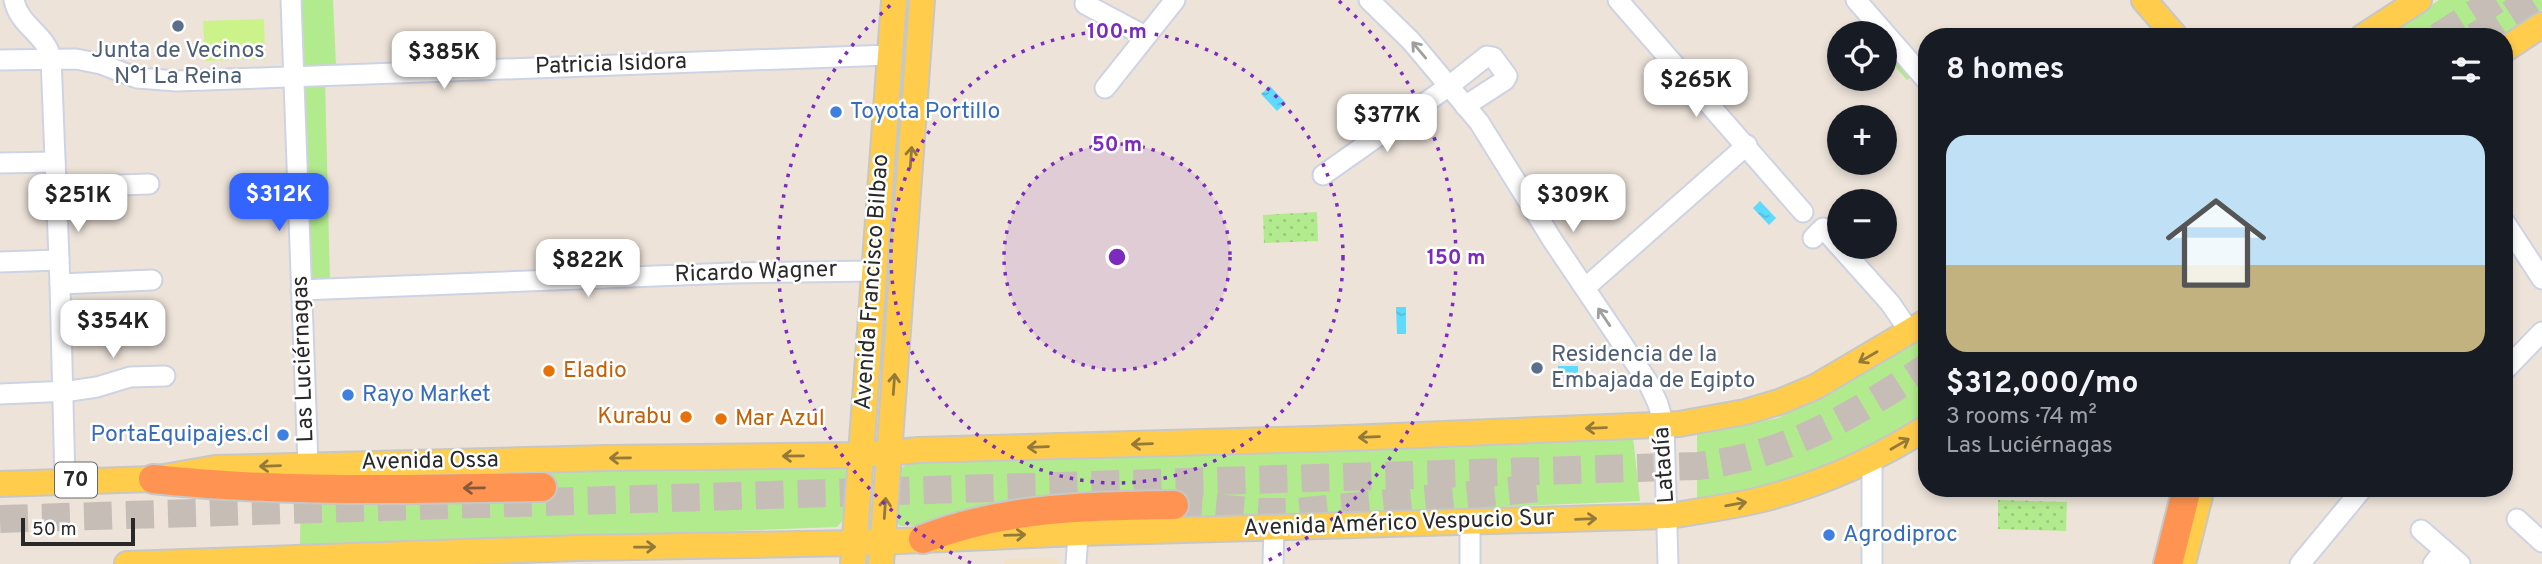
<!DOCTYPE html>
<html lang="en">
<head>
<meta charset="utf-8">
<style>
	body { margin:0; font-family:Overpass,sans-serif; background:#242831; color:#f1f3f6; height:100vh; display:flex; flex-direction:column; font-size:26px; white-space:nowrap }
	* { box-sizing:border-box; margin:0 }
	p { font-size:23px; color:#9ea1a6 }
	.icon { flex:none; width:38px; height:38px; fill:none; stroke:currentColor; stroke-width:2; stroke-linecap:round; stroke-linejoin:round }
	.map { position:relative; flex:1; overflow:hidden }
	.side { position:absolute; left:1918px; top:28px; width:595px; height:469px; display:flex; flex-direction:column; background:#171b24; border-radius:28px; box-shadow:0 4px 10px #0003 }
	.side>* { flex:none }
	.buttons { position:absolute; left:1827px; top:21px; display:grid; gap:14px }
	.buttons a { display:grid; place-items:center; width:70px; height:70px; border-radius:50%; background:#171b24; box-shadow:0 4px 10px #0003; font-size:35px }
	.scale { position:absolute; left:21px; bottom:18px; width:114px; box-sizing:border-box; padding-left:7px; border:4px solid #292929; border-top:0; font-size:19px; line-height:24px; white-space:nowrap; color:#292929; -webkit-text-stroke:5px #fff; paint-order:stroke }
	.price { position:absolute; translate:-50% -60px; padding:0 16px; border-radius:14px; background:#fff; color:#222; font-size:23px; line-height:46px; filter:drop-shadow(0 2px 4px #0008) }
	.price::after { content:''; position:absolute; left:50%; top:42px; width:21px; height:16px; margin-left:-10px; background:inherit; clip-path:polygon(0 0,100% 0,50% 100%) }
	.price.active { background:#3464ff; color:#fff }
	ul { padding:0; list-style:none }
	li { display:grid; align-content:center; gap:14px; height:371px; padding:0 28px }
	li span { display:grid; place-items:center; height:217px; border-radius:21px; color:#555 }
	li>.icon { margin-inline-start:auto }
	span .icon { width:126px; height:126px; fill:#fffc; stroke-width:1 }
	li b { font-size:30px }
	h2 { display:flex; justify-content:space-between; align-items:center; height:84px; padding:0 28px; font-size:30px }
	.map>svg:first-child { display:block }
	.education { fill:#f1e1c6 }
	.grass { fill:url(#grass-dots) }
	.park { fill:#b2ea8e }
	.pitch { fill:#cbf389 }
	.water { fill:url(#water-ripples) }
	.lines { fill:none; stroke-linecap:round; stroke-linejoin:round }
	.highway-tunnel { stroke:#c6beb6; stroke-width:28; stroke-dasharray:28 14; stroke-linecap:butt }
	.minor-casing { stroke:#ced3e4; stroke-width:23 }
	.major-casing { stroke:#c7c7c7; stroke-width:28 }
	.highway-casing { stroke:#c7c7c7; stroke-width:32 }
	.minor { stroke:#fff; stroke-width:19 }
	.major { stroke:#ffcc4c; stroke-width:24 }
	.highway { stroke:#ff9452; stroke-width:28 }
	.oneway { stroke:#9f9f9f }
	.oneway2 { stroke:#947a3a }
	.oneway3 { stroke:#89593b }
	.ring { fill:none; stroke:#7b2cbf; stroke-width:3.5; stroke-dasharray:3.5 7 }
	.service-dot { fill:#5c6f8a; stroke:#fff; stroke-width:2.5 }
	.shop-dot { fill:#3f7fe0; stroke:#fff; stroke-width:2.5 }
	.food-dot { fill:#e8710a; stroke:#fff; stroke-width:2.5 }
	.labels { text-anchor:middle; dominant-baseline:central; stroke-width:5; stroke-linejoin:round; paint-order:stroke }
	.shield { fill:#fff; stroke:#696969; stroke-width:2 }
	.shield-label { font-size:21px; font-weight:bold; fill:#292929 }
	.service-label { font-size:23px; fill:#4e5e75; stroke:#fff }
	.street-label { font-size:23px; fill:#292929; stroke:#fff }
	.shop-label { font-size:23px; fill:#366cbe; stroke:#fff; text-anchor:start }
	.food-label { font-size:23px; fill:#c56008; stroke:#fff; text-anchor:start }
	.centre { fill:#7b2cbf; stroke:#fff; stroke-width:3.5 }
	.ring-label { font-size:21px; text-anchor:middle; font-weight:bold; fill:#7b2cbf; stroke:#fff; stroke-width:5; stroke-linejoin:round; paint-order:stroke }
</style>
</head>
<body>
<div class="map">
<svg width="2542" height="564" viewBox="0 0 2542 564">
	<defs>
		<pattern id="grass-dots" width="8" height="8" patternUnits="userSpaceOnUse" patternTransform="scale(1.75)"><rect width="8" height="8" fill="#b2ea8e"/><path d="M2 2h.1M6 6h.1" fill="none" stroke="#99c97a" stroke-width="1.8" stroke-linecap="round"/></pattern>
		<pattern id="water-ripples" width="26" height="14" patternUnits="userSpaceOnUse" patternTransform="scale(1.75)"><rect width="26" height="14" fill="#5fdafc"/><path d="M2 4q2-2 4 0t4 0M15 11q2-2 4 0t4 0" fill="none" stroke="#53bbd8"/></pattern>
	</defs>
	<rect width="100%" height="100%" fill="#ede3d9"/>
	<polygon class="education" points="1052,558 1057,561 1058,564 1004,564 1004,559"/>
	<g class="grass">
		<polygon points="906,0 910,0 884,379 878,378"/>
		<polygon points="1885,44 1912,76 1907,80 1885,55"/>
		<polygon points="1317,212 1318,241 1264,243 1263,215"/>
		<polygon points="1998,500 2067,502 2066,531 1998,529"/>
	</g>
	<g class="park">
		<polygon points="297,0 333,0 336,66 302,66"/>
		<polygon points="2439,0 2542,0 2542,10 2502,37 2383,37"/>
		<polygon points="325,81 330,283 311,280 303,85"/>
		<path d="M 1927,332 L 1927,414 C 1893,434 1859,455 1822,469 C 1781,485 1739,491 1697,498 L 1697,435 L 1778,418 L 1847,383 Z"/>
		<polygon points="1633,437 1640,501 1228,518 900,526 896,522 899,470 907,464"/>
		<polygon points="842,466 846,470 843,520 837,527 300,547 301,473"/>
	</g>
	<polygon class="pitch" points="264,19 265,59 205,61 203,21"/>
	<g class="water">
		<polygon points="1270,86 1286,103 1277,111 1261,94"/>
		<polygon points="1760,201 1776,218 1769,225 1753,208"/>
		<polygon points="1396,307 1406,307 1406,334 1397,334"/>
		<polygon points="1558,366 1578,366 1578,375 1558,376"/>
	</g>
	<g class="lines">
		<g class="highway-tunnel">
			<polyline points="2438,37 2496,0"/>
			<polyline points="2475,37 2532,0"/>
			<polyline points="1174,505 1262,512 1297,512 1549,487"/>
			<path d="M 0,519 L 1698,466 C 1786,456 1854,415 1927,367"/>
		</g>
		<g class="minor-casing">
			<g id="minor">
				<path d="M 14,0 C 19,26 46,34 51,58 L 60,284 L 65,481"/>
				<polyline points="291,0 308,465"/>
				<polyline points="1086,0 1085,4 1145,36"/>
				<polyline points="1369,0 1411,41 1479,122 1553,241 1648,382 1658,404 1664,425 1668,564"/>
				<polyline points="1618,0 1803,212"/>
				<polyline points="1856,0 1927,81"/>
				<polyline points="0,60 76,59 101,64 137,78 177,81 890,55"/>
				<polyline points="1105,88 1175,0"/>
				<polyline points="0,163 55,162"/>
				<polyline points="1323,175 1449,86 1487,56 1493,57 1507,76 1505,80 1465,106"/>
				<polyline points="56,187 149,184"/>
				<polyline points="2504,221 2542,279"/>
				<polyline points="1813,238 1823,228 1839,246"/>
				<polyline points="1840,247 1890,303 1910,332"/>
				<polyline points="0,262 59,260"/>
				<polyline points="60,284 152,280"/>
				<polyline points="1585,288 1747,145"/>
				<polyline points="301,290 732,273 874,271"/>
				<polyline points="2504,371 2542,332"/>
				<polyline points="0,394 70,391 97,387 130,377 165,376"/>
				<polyline points="1872,459 1872,564"/>
				<polyline points="2517,519 2542,542"/>
				<polyline points="2421,530 2460,564"/>
				<polyline points="1076,564 1078,533"/>
				<polyline points="1273,564 1274,527"/>
				<polyline points="1470,564 1470,523"/>
				<polyline points="2300,564 2363,488"/>
				<polyline points="2433,564 2444,550"/>
			</g>
		</g>
		<g class="major-casing">
			<g id="major">
				<polyline points="2144,0 2176,37"/>
				<polyline points="2362,37 2419,0"/>
				<polyline points="2504,50 2542,25"/>
				<polyline points="0,484 153,479 215,468 606,458 861,455 919,450 1348,438 1679,424 1745,412 1779,402 1815,387 1927,321"/>
				<path d="M 127,564 L 577,548 L 854,543 L 1078,533 L 1669,516 C 1699,511 1730,507 1759,500 C 1819,485 1876,460 1927,427"/>
				<polyline points="853,564 894,0"/>
				<polyline points="881,564 922,0"/>
				<polyline points="2183,564 2202,488"/>
			</g>
		</g>
		<g class="highway-casing">
			<g id="highway">
				<path d="M 153,479 C 283,493 412,489 542,487"/>
				<path d="M 923,539 C 1005,507 1086,506 1174,505"/>
				<polyline points="2168,564 2187,488"/>
			</g>
		</g>
		<use href="#minor" class="minor"/>
		<use href="#major" class="major"/>
		<use href="#highway" class="highway"/>
	</g>
	<defs><path id="oneway-shaft" d="M-6 0H5M1.5-3L5.5 0L1.5 3" fill="none" stroke-width="1.6" stroke-linecap="round" stroke-linejoin="round" transform="scale(1.75)"/></defs>
	<g class="oneway">
		<use href="#oneway-shaft" transform="translate(1419 50) rotate(-130)"/>
		<use href="#oneway-shaft" transform="translate(1604 317) rotate(-124)"/>
	</g>
	<g class="oneway2">
		<use href="#oneway-shaft" transform="translate(911 157) rotate(-86)"/>
		<use href="#oneway-shaft" transform="translate(1868 357) rotate(150)"/>
		<use href="#oneway-shaft" transform="translate(894 384) rotate(-86)"/>
		<use href="#oneway-shaft" transform="translate(1596 428) rotate(178)"/>
		<use href="#oneway-shaft" transform="translate(1369 437) rotate(178)"/>
		<use href="#oneway-shaft" transform="translate(1142 444) rotate(178)"/>
		<use href="#oneway-shaft" transform="translate(1900 444) rotate(-30)"/>
		<use href="#oneway-shaft" transform="translate(1038 447) rotate(178)"/>
		<use href="#oneway-shaft" transform="translate(793 456) rotate(179)"/>
		<use href="#oneway-shaft" transform="translate(620 458) rotate(179)"/>
		<use href="#oneway-shaft" transform="translate(270 466) rotate(178)"/>
		<use href="#oneway-shaft" transform="translate(1736 504) rotate(-10)"/>
		<use href="#oneway-shaft" transform="translate(885 508) rotate(-86)"/>
		<use href="#oneway-shaft" transform="translate(1586 519) rotate(-2)"/>
		<use href="#oneway-shaft" transform="translate(1015 535) rotate(-2)"/>
		<use href="#oneway-shaft" transform="translate(645 547) rotate(-1)"/>
	</g>
	<use class="oneway3" href="#oneway-shaft" transform="translate(474 488) rotate(179)"/>
	<circle cx="1117" cy="257" r="113" fill="#7b2cbf" fill-opacity=".12"/>
	<g class="ring">
		<circle cx="1117" cy="257" r="113"/>
		<circle cx="1117" cy="257" r="226"/>
		<path d="M971 563A339 339 0 0 1 895 1M1339 1A339 339 0 0 1 1263 563"/>
	</g>
	<g class="service-dot">
		<circle cx="178" cy="26" r="7"/>
		<circle cx="1537" cy="368" r="7"/>
	</g>
	<g class="shop-dot">
		<circle cx="836" cy="112" r="7"/>
		<circle cx="348" cy="395" r="7"/>
		<circle cx="283" cy="435" r="7"/>
		<circle cx="1829" cy="535" r="7"/>
	</g>
	<g class="food-dot">
		<circle cx="549" cy="371" r="7"/>
		<circle cx="686" cy="417" r="7"/>
		<circle cx="721" cy="419" r="7"/>
	</g>
	<g class="labels">
		<rect class="shield" x="55" y="462.5" width="42" height="35" rx="5"/>
		<g class="shield-label">
			<text x="76" y="480">70</text>
		</g>
		<g class="service-label">
			<text x="178" y="51">Junta de Vecinos<tspan x="178" dy="26">N°1 La Reina</tspan></text>
			<text x="1551" y="355" text-anchor="start">Residencia de la<tspan x="1551" dy="26">Embajada de Egipto</tspan></text>
		</g>
		<g class="street-label">
			<text transform="translate(611 65) rotate(-2)">Patricia Isidora</text>
			<text transform="translate(756 273) rotate(-2)">Ricardo Wagner</text>
			<text transform="translate(873 282) rotate(-86)">Avenida Francisco Bilbao</text>
			<text transform="translate(304 359) rotate(-92)">Las Luciérnagas</text>
			<text transform="translate(430 462) rotate(-1)">Avenida Ossa</text>
			<text transform="translate(1665 465) rotate(-94)">Latadía</text>
			<text transform="translate(1399 524) rotate(-2)">Avenida Américo Vespucio Sur</text>
		</g>
		<g class="shop-label">
			<text x="850" y="112">Toyota Portillo</text>
			<text x="362" y="395">Rayo Market</text>
			<text x="269" y="435" text-anchor="end">PortaEquipajes.cl</text>
			<text x="1843" y="535">Agrodiproc</text>
		</g>
		<g class="food-label">
			<text x="563" y="371">Eladio</text>
			<text x="672" y="417" text-anchor="end">Kurabu</text>
			<text x="735" y="419">Mar Azul</text>
		</g>
	</g>
	<circle cx="1117" cy="257" r="10" class="centre"/>
	<g class="ring-label">
		<text x="1117" y="38">100 m</text>
		<text x="1117" y="151">50 m</text>
		<text x="1456" y="264">150 m</text>
	</g>
</svg>
<div class="buttons">
<a><svg class="icon" aria-label="locate" viewBox="0 0 24 24"><circle cx="12" cy="12" r="6"/><path d="M12 2v4M12 18v4M2 12h4M18 12h4"/></svg></a>
<a>+</a>
<a>−</a>
</div>
<div class="scale">50 m</div>
<b class="price" style="left:444px;top:91px">$385K</b>
<b class="price" style="left:1696px;top:119px">$265K</b>
<b class="price" style="left:1387px;top:154px">$377K</b>
<b class="price active" style="left:279px;top:233px">$312K</b>
<b class="price" style="left:78px;top:234px">$251K</b>
<b class="price" style="left:1573px;top:234px">$309K</b>
<b class="price" style="left:588px;top:299px">$822K</b>
<b class="price" style="left:113px;top:360px">$354K</b>
<section class="side">
<h2>8 homes<svg class="icon" aria-label="filters" viewBox="0 0 24 24"><path d="M4 7h16M4 17h16"/><circle cx="9" cy="7" r="2"/><circle cx="15" cy="17" r="2"/></svg></h2>
<ul>
<li><span style="background:linear-gradient(#bfe0f5 60%,#c2b280 0)"><svg class="icon" aria-label="home" viewBox="0 0 24 24"><path d="M3 11l9-7 9 7M6 9v11h12V9"/></svg></span><div><b>$312,000/mo</b><p>3 rooms · 74 m²</p><p>Las Luciérnagas</p></div></li>
</ul>
</section>
</div>
</body>
</html>
